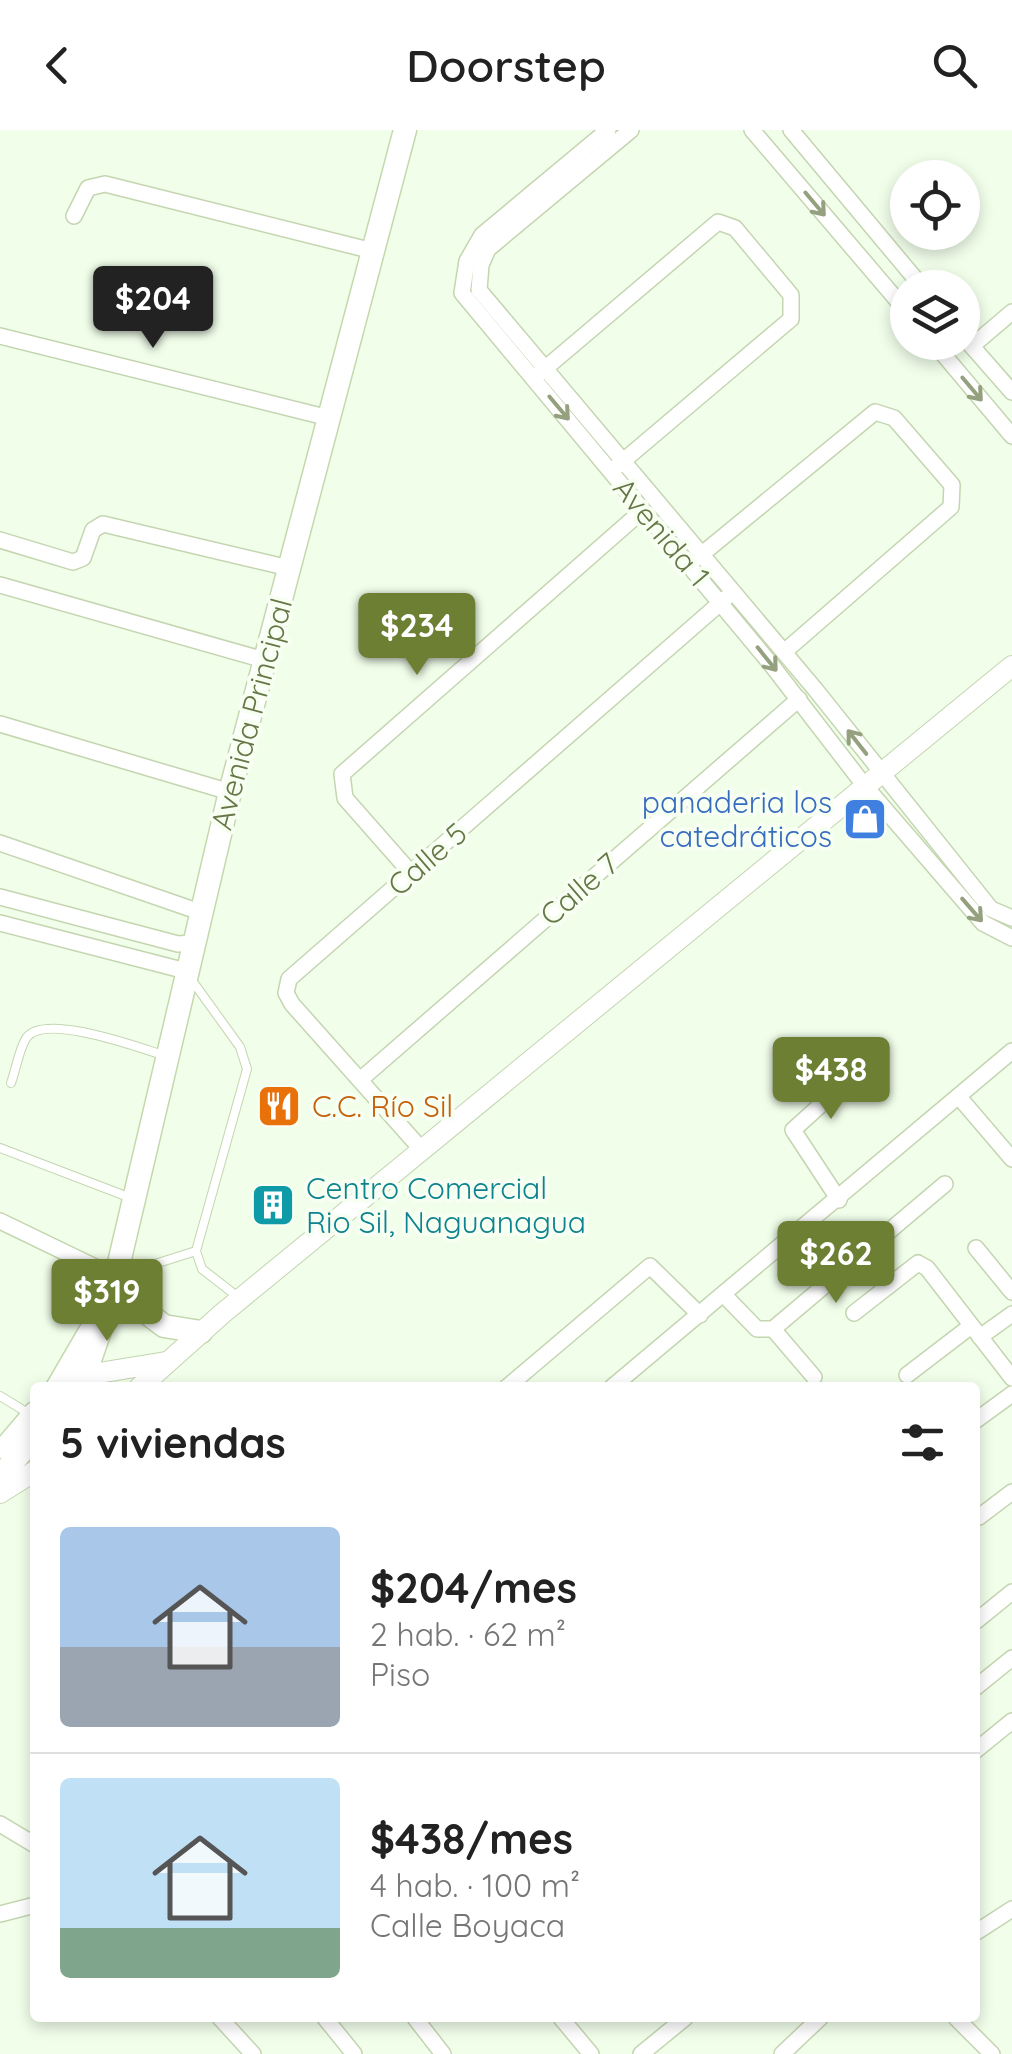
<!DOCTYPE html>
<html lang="es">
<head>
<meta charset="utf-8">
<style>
	body { margin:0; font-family:Quicksand,sans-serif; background:#f6f6f6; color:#222; height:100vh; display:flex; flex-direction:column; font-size:38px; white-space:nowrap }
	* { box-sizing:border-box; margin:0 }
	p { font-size:32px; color:#767676 }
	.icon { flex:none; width:55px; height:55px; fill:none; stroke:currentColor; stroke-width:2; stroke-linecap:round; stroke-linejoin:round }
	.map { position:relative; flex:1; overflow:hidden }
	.panel { position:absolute; left:30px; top:1252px; width:950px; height:640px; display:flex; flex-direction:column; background:#fff; border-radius:10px; box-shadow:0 5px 15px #0003 }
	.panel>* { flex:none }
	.tools { position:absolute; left:890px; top:30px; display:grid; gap:20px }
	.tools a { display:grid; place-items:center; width:90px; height:90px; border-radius:50%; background:#fff; box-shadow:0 5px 15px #0003; font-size:50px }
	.price { position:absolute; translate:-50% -85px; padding:0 22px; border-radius:10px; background:#6d7f32; color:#fff; font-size:32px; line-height:65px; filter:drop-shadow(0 2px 5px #0008) }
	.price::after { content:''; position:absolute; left:50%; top:60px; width:30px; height:22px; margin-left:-15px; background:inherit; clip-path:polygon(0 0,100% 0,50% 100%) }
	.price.on { background:#222; color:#fff }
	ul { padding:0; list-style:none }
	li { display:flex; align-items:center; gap:30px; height:250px; padding:0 30px }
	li+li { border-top:2px solid #e0e0e0 }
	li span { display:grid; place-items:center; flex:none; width:280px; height:200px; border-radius:10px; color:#555 }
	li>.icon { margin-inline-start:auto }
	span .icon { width:120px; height:120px; fill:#fffc; stroke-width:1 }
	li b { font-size:42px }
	h2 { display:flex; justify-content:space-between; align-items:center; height:120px; padding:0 30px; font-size:42px }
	header { display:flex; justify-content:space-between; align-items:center; height:130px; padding:0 30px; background:#fff; font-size:45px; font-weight:600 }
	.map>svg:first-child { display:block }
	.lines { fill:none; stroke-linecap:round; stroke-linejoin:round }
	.service-casing { stroke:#c4d5b0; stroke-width:10 }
	.minor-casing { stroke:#c4d5b0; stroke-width:18 }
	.tertiary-casing { stroke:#c4d5b0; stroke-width:22 }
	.secondary-casing { stroke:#c4d8ad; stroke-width:25 }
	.service { stroke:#fff; stroke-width:8 }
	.minor { stroke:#fff; stroke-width:15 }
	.tertiary { stroke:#fff; stroke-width:20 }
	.secondary { stroke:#fff; stroke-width:22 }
	.oneway { stroke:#94a07e }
	.labels { text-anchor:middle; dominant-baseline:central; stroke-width:8; stroke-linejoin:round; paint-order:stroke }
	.street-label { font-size:30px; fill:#667747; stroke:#f7fff2 }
	.shop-label { font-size:30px; fill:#366cbe; stroke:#f7fff2; text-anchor:end }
	.food-label { font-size:30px; fill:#c56008; stroke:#f7fff2; text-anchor:start }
	.culture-label { font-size:30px; fill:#0d838f; stroke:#f7fff2; text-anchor:start }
</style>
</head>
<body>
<header><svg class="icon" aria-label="back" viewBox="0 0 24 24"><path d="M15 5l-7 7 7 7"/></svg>Doorstep<svg class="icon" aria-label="search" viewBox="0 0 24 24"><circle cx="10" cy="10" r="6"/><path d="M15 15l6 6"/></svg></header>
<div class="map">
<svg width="1012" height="1924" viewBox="0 0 1012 1924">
	<rect width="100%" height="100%" fill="#f1feea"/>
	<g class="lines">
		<g class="service-casing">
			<g id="service">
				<polyline points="191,849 240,917 247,939 196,1121 202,1139 238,1167"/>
				<path d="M 11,953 C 16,940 19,918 27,907 C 46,883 140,918 166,926"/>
				<polyline points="0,1018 131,1068"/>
				<polyline points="120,1145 196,1121"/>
				<polyline points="0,1266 28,1283"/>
			</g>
		</g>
		<g class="minor-casing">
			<g id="minor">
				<polyline points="608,0 482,105 467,131 462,163 770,533 864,655 983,793 1012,808"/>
				<polyline points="631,0 488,119 481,135 479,160 815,559 991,779 1012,788"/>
				<polyline points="752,0 908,183"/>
				<polyline points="791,0 923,158"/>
				<polyline points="74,86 88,58 105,54 373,121"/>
				<polyline points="962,205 1012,262"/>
				<polyline points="0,206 329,288"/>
				<polyline points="933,212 1012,306"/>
				<polyline points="972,216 1012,182"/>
				<polyline points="541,242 718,92 735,98 791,165 791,189 616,337"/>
				<polyline points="0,410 73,432 83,428 93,400 103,394 289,438"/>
				<polyline points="696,429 875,282 894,288 952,355 951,377 784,522"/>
				<polyline points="0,455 264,530"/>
				<polyline points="0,594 230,662"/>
				<polyline points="0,713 200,782"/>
				<polyline points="411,743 345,668 342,644 643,380"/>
				<polyline points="0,767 178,814 192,813"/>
				<polyline points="0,793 186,841"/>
				<polyline points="360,950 799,569"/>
				<polyline points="959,967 1012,1029"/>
				<polyline points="422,1020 292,874 286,863 289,849 726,468"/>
				<polyline points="839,1070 793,1000 879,922"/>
				<polyline points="0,1091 116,1147"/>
				<polyline points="976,1118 1012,1162"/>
				<polyline points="724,1165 757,1199 773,1199 945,1054"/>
				<polyline points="854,1183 918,1133 927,1138 1012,1248"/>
				<polyline points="773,1199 814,1247"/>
				<polyline points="980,1207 1012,1184"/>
				<polyline points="907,1245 971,1196"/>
				<polyline points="506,1258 650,1136 700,1185"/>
				<polyline points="611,1258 1012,921"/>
				<polyline points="975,1291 1012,1264"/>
				<polyline points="979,1387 1012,1362"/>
				<polyline points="975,1492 1012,1462"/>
				<polyline points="975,1558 1012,1528"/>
				<polyline points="975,1621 1012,1591"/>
				<polyline points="0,1694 35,1715"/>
				<polyline points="0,1784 35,1775"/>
				<polyline points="975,1803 1012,1779"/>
				<polyline points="220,1888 253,1924"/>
				<polyline points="325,1888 354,1924"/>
				<polyline points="415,1888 443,1924"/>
				<polyline points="561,1888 591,1924"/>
				<polyline points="956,1888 992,1924"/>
				<polyline points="641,1924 685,1888"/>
				<polyline points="782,1924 820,1888"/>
			</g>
		</g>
		<g class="tertiary-casing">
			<g id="tertiary">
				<polyline points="74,1247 166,1232"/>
				<polyline points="139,1258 223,1183 1012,536"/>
				<polyline points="0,1363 35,1341"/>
			</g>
		</g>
		<g class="secondary-casing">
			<g id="secondary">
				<polyline points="113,1157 164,1196 201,1202"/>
				<polyline points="57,1258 89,1203"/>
				<polyline points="75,1258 86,1242 110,1171 230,662 405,0"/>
				<polyline points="5,1318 35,1283"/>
				<polyline points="0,1347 35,1306"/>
			</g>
		</g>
		<use href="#service" class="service"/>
		<use href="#minor" class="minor"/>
		<use href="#tertiary" class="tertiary"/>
		<use href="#secondary" class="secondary"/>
	</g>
	<defs><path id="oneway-shaft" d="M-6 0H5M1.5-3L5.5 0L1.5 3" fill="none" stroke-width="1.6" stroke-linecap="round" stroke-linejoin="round" transform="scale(2.5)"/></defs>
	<g class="oneway">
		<use href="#oneway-shaft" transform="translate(815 74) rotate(50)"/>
		<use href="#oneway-shaft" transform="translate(972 259) rotate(50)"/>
		<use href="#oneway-shaft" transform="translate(559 278) rotate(50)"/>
		<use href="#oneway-shaft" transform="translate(767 529) rotate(51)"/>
		<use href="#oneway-shaft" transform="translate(857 612) rotate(-128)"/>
		<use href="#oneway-shaft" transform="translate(972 780) rotate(49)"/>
	</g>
	<defs>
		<g id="shop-square" transform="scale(2.25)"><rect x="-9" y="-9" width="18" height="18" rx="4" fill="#3f7fe0" stroke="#f7fff2"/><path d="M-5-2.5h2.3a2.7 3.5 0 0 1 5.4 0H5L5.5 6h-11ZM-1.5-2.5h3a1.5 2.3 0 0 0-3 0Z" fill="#fff"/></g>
		<g id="restaurant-square" transform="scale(2.25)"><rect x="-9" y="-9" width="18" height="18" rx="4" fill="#e8710a" stroke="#f7fff2"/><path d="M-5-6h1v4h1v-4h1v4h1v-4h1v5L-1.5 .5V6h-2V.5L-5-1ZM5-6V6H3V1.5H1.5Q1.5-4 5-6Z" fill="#fff"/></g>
		<g id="building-square" transform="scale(2.25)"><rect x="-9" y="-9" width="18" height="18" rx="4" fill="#0f9aa8" stroke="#f7fff2"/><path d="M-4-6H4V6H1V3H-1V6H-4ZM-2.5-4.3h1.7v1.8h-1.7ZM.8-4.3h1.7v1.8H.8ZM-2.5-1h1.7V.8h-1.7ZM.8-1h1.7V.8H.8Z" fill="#fff"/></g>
	</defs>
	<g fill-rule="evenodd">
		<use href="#shop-square" x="865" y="689"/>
		<use href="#restaurant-square" x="279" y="976"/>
		<use href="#building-square" x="273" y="1075"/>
	</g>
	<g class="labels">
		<g class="street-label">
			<text transform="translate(662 402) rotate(50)">Avenida 1</text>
			<text transform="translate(251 584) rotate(-75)">Avenida Principal</text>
			<text transform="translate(427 729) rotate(-41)">Calle 5</text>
			<text transform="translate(579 759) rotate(-41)">Calle 7</text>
		</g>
		<g class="shop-label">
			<text x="832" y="672">panaderia los<tspan x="832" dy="34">catedráticos</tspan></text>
		</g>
		<g class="food-label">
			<text x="312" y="976">C.C. Río Sil</text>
		</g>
		<g class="culture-label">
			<text x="306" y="1058">Centro Comercial<tspan x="306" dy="34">Rio Sil, Naguanagua</tspan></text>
		</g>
	</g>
</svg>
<div class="tools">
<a><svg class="icon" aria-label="locate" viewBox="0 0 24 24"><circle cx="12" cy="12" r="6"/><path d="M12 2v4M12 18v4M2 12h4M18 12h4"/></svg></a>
<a><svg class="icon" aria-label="layers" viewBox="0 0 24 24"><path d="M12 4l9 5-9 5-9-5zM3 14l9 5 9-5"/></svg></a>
</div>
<b class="price on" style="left:153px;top:221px">$204</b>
<b class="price" style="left:417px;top:548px">$234</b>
<b class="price" style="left:831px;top:992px">$438</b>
<b class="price" style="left:836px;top:1176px">$262</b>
<b class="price" style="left:107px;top:1214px">$319</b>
<section class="panel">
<h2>5 viviendas<svg class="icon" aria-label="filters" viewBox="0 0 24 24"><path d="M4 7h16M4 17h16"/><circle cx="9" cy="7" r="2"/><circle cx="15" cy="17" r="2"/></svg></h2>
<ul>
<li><span style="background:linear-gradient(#a9c7e8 60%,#9aa5b1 0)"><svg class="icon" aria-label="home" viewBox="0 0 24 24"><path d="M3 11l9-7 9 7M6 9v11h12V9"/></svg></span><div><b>$204/mes</b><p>2 hab. · 62 m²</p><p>Piso</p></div></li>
<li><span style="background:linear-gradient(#bfe0f5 75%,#7fa58c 0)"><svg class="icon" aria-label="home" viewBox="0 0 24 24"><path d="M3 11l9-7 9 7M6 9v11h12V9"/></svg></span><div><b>$438/mes</b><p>4 hab. · 100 m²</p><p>Calle Boyaca</p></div></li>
</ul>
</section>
</div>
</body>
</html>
